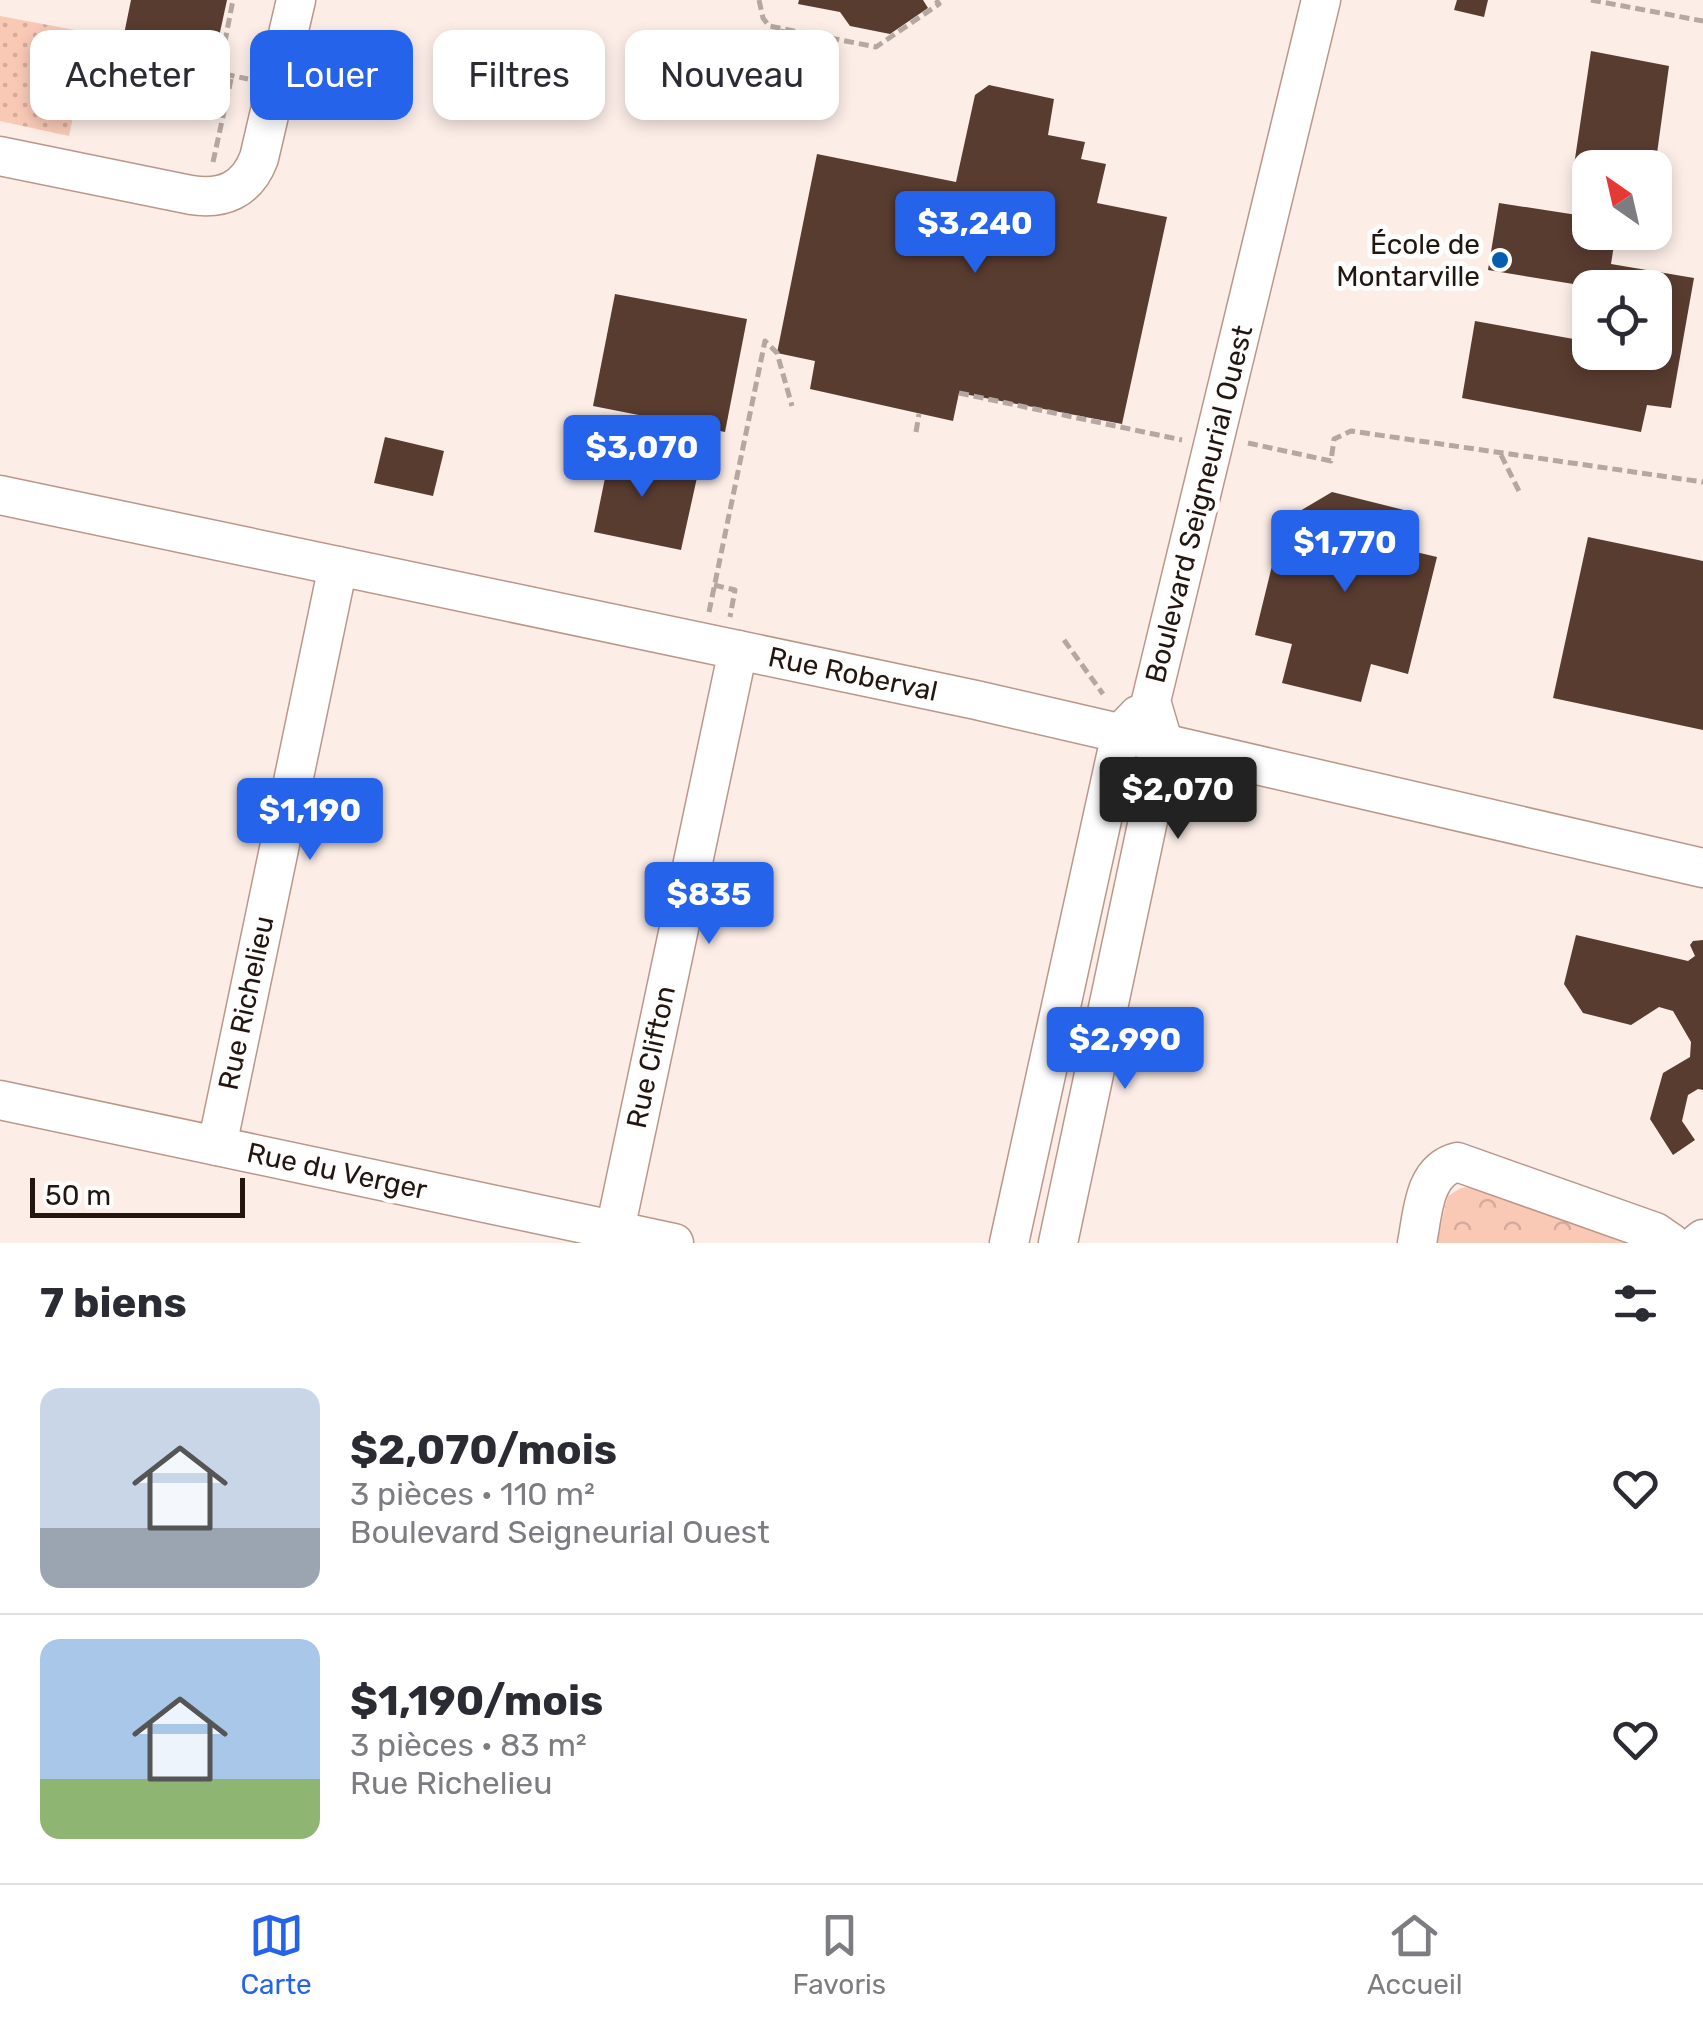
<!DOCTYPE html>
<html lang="fr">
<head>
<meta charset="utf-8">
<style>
	body { margin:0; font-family:Rubik,sans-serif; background:#f2f2f3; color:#2b2b33; height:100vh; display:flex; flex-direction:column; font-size:38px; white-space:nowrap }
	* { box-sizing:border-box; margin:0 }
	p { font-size:32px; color:#7c7c81 }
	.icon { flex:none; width:55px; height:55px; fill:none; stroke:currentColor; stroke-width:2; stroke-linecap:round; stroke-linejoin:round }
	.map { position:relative; height:1243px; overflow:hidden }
	.sheet { display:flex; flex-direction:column; background:#fff; flex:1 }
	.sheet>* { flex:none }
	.guide { position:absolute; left:30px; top:30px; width:1000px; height:90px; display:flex; gap:20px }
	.needle { width:65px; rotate:326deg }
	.tools { position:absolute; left:1572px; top:150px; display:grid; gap:20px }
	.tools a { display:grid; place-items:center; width:100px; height:100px; border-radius:20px; background:#fff; box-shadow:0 5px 15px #0003; font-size:50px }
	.scale { position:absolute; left:30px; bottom:25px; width:215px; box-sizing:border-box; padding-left:10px; border:5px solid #231611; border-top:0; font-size:28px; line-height:35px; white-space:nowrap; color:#231611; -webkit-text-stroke:8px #fefefe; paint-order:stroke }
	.price { position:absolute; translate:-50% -85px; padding:0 22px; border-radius:10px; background:#2563eb; color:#fff; font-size:32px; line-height:65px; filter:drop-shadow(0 2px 5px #0008) }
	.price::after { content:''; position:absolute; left:50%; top:60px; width:30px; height:22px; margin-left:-15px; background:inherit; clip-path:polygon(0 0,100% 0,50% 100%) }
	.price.on { background:#222; color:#fff }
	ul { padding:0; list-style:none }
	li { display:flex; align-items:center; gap:30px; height:250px; padding:0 40px }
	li+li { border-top:2px solid #e1e1e2 }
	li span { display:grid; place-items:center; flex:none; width:280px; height:200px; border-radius:20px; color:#555 }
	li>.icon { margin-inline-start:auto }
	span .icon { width:120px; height:120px; fill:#fffc; stroke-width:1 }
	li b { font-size:42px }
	h2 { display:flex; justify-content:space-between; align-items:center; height:120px; padding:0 40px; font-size:42px }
	.chip { padding:0 35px; border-radius:20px; background:#fff; box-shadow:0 5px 15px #0003; font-size:35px; line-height:90px }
	.chip.on { background:#2563eb; color:#fff }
	.menu { display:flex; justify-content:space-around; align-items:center; height:140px; border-top:2px solid #e1e1e2; background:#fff; font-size:28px; color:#7c7c81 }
	.menu a { display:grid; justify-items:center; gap:5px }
	.menu .on { color:#2563eb }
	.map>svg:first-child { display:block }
	.forest { fill:url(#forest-crowns) }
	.garden { fill:url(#garden-dots) }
	.building { fill:#593c30 }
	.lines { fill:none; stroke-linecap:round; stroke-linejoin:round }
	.minor-casing { stroke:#ba9789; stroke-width:41 }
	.path { stroke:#b5a7a1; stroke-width:5; stroke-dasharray:10 5; stroke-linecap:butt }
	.minor { stroke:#fff; stroke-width:38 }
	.poi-dot { fill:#0460ae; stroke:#fefefe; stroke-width:4 }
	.labels { text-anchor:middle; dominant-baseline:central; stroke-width:10; stroke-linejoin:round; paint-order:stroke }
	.poi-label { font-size:28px; fill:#231611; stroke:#fefefe; text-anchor:end }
	.street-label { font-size:28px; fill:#231611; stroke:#fefefe }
</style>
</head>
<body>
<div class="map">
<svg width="1703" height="1243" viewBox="0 0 1703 1243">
	<defs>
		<pattern id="forest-crowns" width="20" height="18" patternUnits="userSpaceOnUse" patternTransform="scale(2.5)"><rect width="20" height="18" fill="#f9c9b6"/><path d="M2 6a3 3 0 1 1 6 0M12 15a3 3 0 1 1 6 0" fill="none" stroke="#d5ac9b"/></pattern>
		<pattern id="garden-dots" width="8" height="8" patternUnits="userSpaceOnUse" patternTransform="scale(2.5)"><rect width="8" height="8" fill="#f9c9b6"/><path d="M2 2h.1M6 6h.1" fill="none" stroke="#d5ac9b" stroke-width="1.8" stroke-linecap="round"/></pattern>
	</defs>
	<rect width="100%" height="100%" fill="#fcede7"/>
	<polygon class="forest" points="1468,1187 1483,1191 1630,1243 1436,1243 1448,1196 1461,1188"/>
	<polygon class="garden" points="0,16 91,33 69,136 0,121"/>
	<g class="building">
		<polygon points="131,0 227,0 213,64 122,44"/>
		<polygon points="799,0 923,0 928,8 890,34 850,26 840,12 798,4"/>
		<polygon points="1457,0 1488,0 1484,17 1454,10"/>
		<polygon points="1591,51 1669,66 1655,168 1590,168 1590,182 1572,179"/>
		<polygon points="989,85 1054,99 1048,135 1085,142 1081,159 1106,164 1097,203 1167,217 1122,424 959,393 953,421 810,389 815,361 777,353 817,154 956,182 975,95"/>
		<polygon points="1499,203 1590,217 1590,232 1616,232 1611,264 1694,278 1671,408 1647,405 1641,432 1462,398 1475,321 1590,342 1590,352 1655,352 1655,288 1598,288 1488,270"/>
		<polygon points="615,294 747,319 725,432 593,406"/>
		<polygon points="385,437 444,451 433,496 374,483"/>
		<polygon points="588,450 698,473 681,550 594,532 605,478 583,473"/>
		<polygon points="1332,492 1408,511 1399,548 1437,557 1408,674 1371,664 1361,702 1282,683 1292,644 1255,635 1283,521"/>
		<polygon points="1588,537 1703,561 1703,730 1553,698"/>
		<polygon points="1576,935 1688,961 1695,956 1690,945 1693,941 1703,940 1703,1090 1698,1089 1688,1095 1682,1121 1695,1140 1673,1155 1650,1119 1663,1073 1690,1057 1691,1042 1673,1011 1659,1007 1631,1025 1583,1013 1564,984"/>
	</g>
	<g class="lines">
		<g class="minor-casing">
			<g id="minor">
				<path d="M 0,156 L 191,195 C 223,200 247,190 259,158 L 296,0"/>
				<polyline points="0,495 976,700 1703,868"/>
				<polyline points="0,1100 674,1243"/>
				<polyline points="217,1146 338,566"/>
				<polyline points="615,1230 738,650"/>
				<polyline points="1009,1243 1121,733 1138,715"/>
				<polyline points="1058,1243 1164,745 1151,701 1321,0"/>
				<path d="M 1417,1243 C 1423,1213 1423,1171 1457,1162 L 1655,1232 L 1671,1243"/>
				<polyline points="1698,1243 1703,1239"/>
			</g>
		</g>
		<g class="path">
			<polyline points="759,0 763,18 769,26 876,47 939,4 936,0"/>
			<polyline points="1591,0 1703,21"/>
			<polyline points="780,45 783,29"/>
			<polyline points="122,52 248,79"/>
			<polyline points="219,72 233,0"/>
			<polyline points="213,162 232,75"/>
			<polyline points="959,393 1182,440"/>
			<polyline points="916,432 919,414"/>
			<polyline points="1248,443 1331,461 1334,439 1351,431 1703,482"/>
			<polyline points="1501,455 1520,493"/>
			<polyline points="714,585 735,590 730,617"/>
			<polyline points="709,612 765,341 777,353 792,406"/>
			<polyline points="1064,640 1103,694"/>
		</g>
		<use href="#minor" class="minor"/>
	</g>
	<circle class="poi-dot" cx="1500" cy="260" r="10"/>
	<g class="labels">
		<g class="poi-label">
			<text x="1480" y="244">École de<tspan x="1480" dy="32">Montarville</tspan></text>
		</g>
		<g class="street-label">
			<text transform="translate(1199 504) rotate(-76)">Boulevard Seigneurial Ouest</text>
			<text transform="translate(853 674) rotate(12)">Rue Roberval</text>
			<text transform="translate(246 1003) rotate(-78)">Rue Richelieu</text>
			<text transform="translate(651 1057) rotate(-78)">Rue Clifton</text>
			<text transform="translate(337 1171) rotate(12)">Rue du Verger</text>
		</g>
	</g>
</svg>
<div class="tools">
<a><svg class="needle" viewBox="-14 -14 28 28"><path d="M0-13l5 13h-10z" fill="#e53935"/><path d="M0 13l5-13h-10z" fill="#7c7c81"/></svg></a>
<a><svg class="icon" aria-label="locate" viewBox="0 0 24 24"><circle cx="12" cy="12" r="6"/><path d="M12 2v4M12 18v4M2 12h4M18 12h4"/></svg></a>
</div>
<div class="scale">50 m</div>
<b class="price" style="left:975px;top:276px">$3,240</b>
<b class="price" style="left:642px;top:500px">$3,070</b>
<b class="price" style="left:1345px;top:595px">$1,770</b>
<b class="price on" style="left:1178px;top:842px">$2,070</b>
<b class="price" style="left:310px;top:863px">$1,190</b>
<b class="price" style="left:709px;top:947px">$835</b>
<b class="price" style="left:1125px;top:1092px">$2,990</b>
<div class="guide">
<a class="chip">Acheter</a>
<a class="chip on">Louer</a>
<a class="chip">Filtres</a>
<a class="chip">Nouveau</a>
</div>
</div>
<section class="sheet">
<h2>7 biens<svg class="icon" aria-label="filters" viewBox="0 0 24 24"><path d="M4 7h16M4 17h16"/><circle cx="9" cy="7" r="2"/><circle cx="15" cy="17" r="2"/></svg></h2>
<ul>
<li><span style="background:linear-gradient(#c9d6e8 70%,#9aa5b1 0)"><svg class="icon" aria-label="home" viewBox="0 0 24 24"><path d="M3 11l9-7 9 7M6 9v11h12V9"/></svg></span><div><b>$2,070/mois</b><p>3 pièces · 110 m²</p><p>Boulevard Seigneurial Ouest</p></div><svg class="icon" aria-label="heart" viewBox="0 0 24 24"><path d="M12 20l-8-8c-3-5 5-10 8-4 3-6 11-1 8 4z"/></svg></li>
<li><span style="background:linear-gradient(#a9c7e8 70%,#8fb573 0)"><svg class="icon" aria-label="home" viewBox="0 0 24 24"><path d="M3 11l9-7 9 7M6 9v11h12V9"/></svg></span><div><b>$1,190/mois</b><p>3 pièces · 83 m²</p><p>Rue Richelieu</p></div><svg class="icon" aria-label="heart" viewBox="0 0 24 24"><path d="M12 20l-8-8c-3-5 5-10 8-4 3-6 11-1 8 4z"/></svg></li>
</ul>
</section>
<nav class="menu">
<a class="on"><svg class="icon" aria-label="map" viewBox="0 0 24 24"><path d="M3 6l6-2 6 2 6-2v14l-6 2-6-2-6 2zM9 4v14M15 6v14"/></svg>Carte</a>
<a><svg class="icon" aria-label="saved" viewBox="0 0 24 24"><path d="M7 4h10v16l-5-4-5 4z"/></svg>Favoris</a>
<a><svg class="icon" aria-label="home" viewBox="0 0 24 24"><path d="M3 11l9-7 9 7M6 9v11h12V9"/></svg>Accueil</a>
</nav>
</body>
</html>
